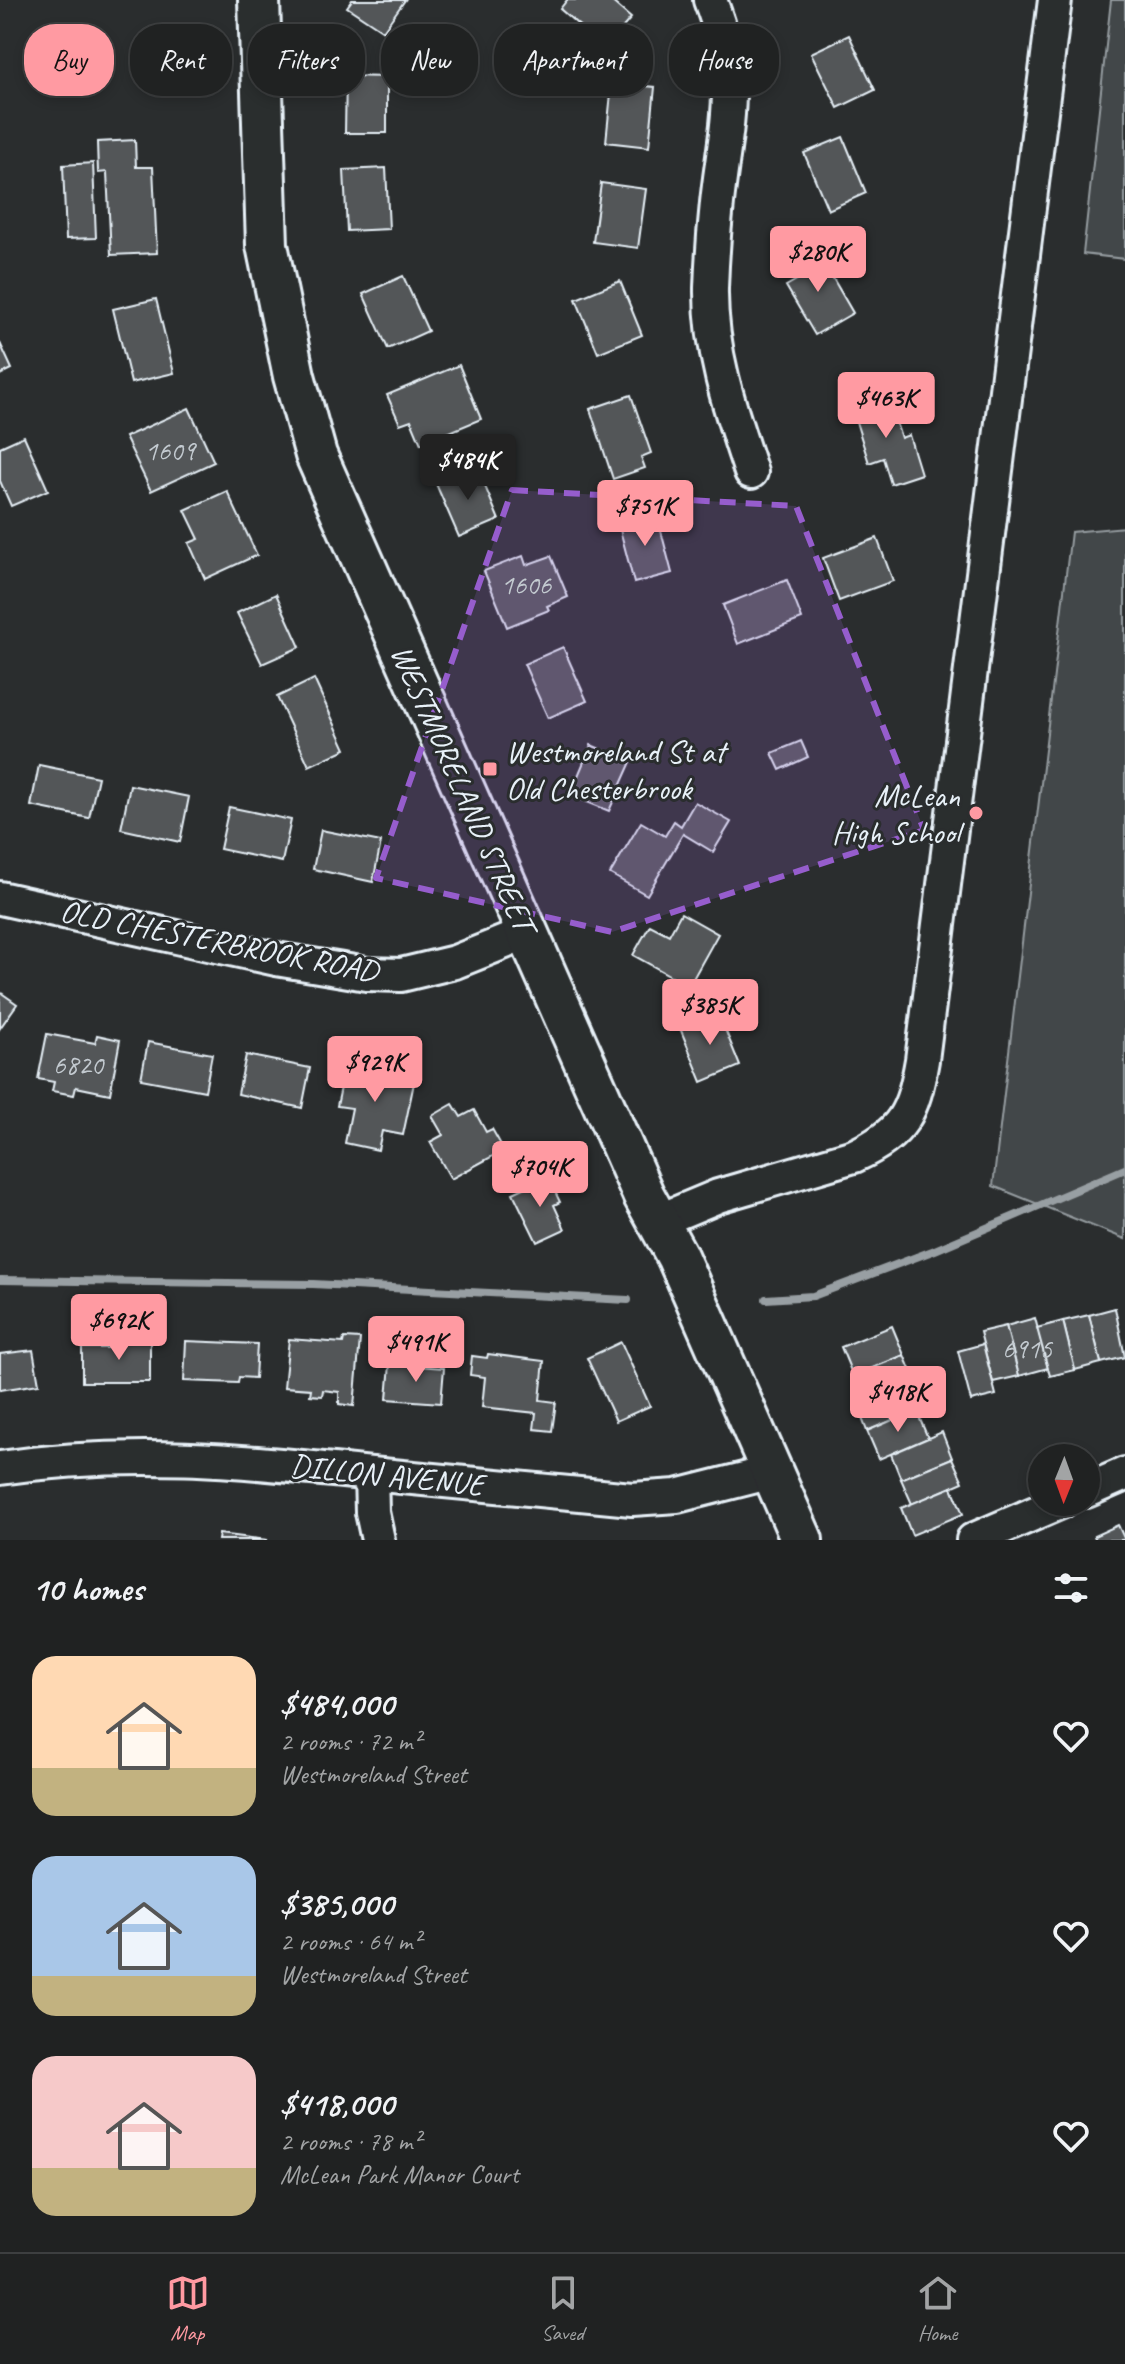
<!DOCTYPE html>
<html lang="en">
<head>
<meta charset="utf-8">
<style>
	body { margin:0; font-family:Caveat,sans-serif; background:#2d2f2f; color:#f1f3f6; height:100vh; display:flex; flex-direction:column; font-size:30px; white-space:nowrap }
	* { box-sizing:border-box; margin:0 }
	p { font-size:26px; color:#a2a4a5 }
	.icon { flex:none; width:44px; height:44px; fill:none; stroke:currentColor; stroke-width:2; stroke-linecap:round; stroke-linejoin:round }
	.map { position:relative; height:1540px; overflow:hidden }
	.side { display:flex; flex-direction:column; background:#202222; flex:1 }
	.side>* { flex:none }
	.guide { position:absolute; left:24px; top:24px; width:1078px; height:72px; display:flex; gap:16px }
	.needle { width:52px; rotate:181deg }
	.fabs { position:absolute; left:1028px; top:1444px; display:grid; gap:16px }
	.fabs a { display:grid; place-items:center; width:72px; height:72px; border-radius:50%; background:#202222; box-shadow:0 4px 12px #0003,0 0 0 2px #3d3f40; font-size:40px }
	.price { position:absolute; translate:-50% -68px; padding:0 18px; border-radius:8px; background:#ff9aa2; color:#111; font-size:26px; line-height:52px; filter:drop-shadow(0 2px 4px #0008) }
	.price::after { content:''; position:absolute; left:50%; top:48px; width:24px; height:18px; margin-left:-12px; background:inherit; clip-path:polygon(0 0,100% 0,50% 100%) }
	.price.active { background:#222; color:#fff }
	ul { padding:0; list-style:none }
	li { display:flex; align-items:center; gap:24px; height:200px; padding:0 32px }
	li span { display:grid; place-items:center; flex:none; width:224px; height:160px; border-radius:24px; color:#555 }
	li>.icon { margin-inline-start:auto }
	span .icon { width:96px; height:96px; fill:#fffc; stroke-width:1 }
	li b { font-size:34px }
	h2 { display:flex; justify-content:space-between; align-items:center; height:96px; padding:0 32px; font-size:34px }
	.chip { padding:0 28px; border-radius:32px; background:#202222; box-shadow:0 4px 12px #0003,0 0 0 2px #3d3f40; font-size:28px; line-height:72px }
	.chip.active { background:#ff9aa2; color:#111 }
	.menu { display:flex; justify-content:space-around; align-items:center; height:112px; border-top:2px solid #3d3f40; background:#202222; font-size:22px; color:#a2a4a5 }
	.menu a { display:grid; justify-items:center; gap:4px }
	.menu .active { color:#ff9aa2 }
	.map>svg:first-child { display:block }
	.green { fill:#424648; stroke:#959ca0; stroke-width:2 }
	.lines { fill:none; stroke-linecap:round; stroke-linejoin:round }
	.stream { stroke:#989fa3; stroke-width:8 }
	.building { fill:#535759; stroke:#e8f1f8; stroke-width:2 }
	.minor-casing { stroke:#e8f1f8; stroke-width:38 }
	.major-casing { stroke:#e8f1f8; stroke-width:46 }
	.minor { stroke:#2a2d2e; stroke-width:32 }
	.major { stroke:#2a2d2e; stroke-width:40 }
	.marked { fill:#965dcd; fill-opacity:0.2; stroke:#965dcd; stroke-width:6; stroke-dasharray:16 10; stroke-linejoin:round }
	.poi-dot { fill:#ff9aa2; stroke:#2a2d2e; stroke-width:3 }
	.labels { text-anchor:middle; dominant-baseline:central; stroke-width:6; stroke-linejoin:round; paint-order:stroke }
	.number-label { font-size:28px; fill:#c3cad0 }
	.poi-label { font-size:32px; fill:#e8f1f8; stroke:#2a2d2e; text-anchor:start }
	.street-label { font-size:32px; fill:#e8f1f8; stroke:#2a2d2e }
</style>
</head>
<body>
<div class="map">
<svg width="1125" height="1540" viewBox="0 0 1125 1540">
	<rect width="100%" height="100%" fill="#2a2d2e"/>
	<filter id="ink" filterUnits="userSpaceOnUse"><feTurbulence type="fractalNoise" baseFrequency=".0125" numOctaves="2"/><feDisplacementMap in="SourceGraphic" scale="16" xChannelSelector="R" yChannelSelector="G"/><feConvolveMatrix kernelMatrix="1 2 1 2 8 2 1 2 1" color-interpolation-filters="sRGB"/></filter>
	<g filter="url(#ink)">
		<g class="green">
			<polygon points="1111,0 1125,0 1125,259 1083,254"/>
			<polygon points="1125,527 1125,1239 993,1186 1071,532"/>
		</g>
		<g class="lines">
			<g class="stream">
				<polyline points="0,1280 313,1284 628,1300"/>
				<polyline points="766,1299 813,1296 935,1250 1125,1169"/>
			</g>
		</g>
		<g class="building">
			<polygon points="352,0 405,0 383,31 347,7"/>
			<polygon points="567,0 610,0 631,18 605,48 560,9"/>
			<polygon points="849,35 875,90 838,108 811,53"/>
			<polygon points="346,76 387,77 387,133 345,133"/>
			<polygon points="612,83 655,87 649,147 606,142"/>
			<polygon points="843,137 866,193 828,210 804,153"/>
			<polygon points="135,140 136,167 153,167 157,253 111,255 107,172 98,173 97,142"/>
			<polygon points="93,163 96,238 66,239 63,165"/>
			<polygon points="386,168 389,229 347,231 344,170"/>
			<polygon points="601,183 646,189 638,248 593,242"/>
			<polygon points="816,249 853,313 815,335 786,286 802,277 793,263"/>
			<polygon points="403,276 428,331 388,349 363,294"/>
			<polygon points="620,281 642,335 598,353 576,299"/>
			<polygon points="156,299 174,373 131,383 113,309"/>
			<polygon points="0,343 12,369 0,375"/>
			<polygon points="459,365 481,419 421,444 411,420 400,424 387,395"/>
			<polygon points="631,395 651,453 641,457 645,468 613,479 590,409"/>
			<polygon points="888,397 901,438 909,435 921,474 891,484 883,458 869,463 852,409"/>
			<polygon points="189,408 214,462 151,491 125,437"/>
			<polygon points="24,436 48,490 11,506 0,481 0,447"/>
			<polygon points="477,467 499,520 459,537 436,484"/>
			<polygon points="227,491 257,555 205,579 189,543 199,539 185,510"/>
			<polygon points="656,512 672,573 634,583 618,522"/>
			<polygon points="877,538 893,581 839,601 823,558"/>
			<polygon points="523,556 526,565 551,556 568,597 547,606 549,610 507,627 484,571"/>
			<polygon points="787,580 802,619 738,644 723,605"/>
			<polygon points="276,594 300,647 262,664 237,613"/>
			<polygon points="563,647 587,701 548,718 524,664"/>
			<polygon points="314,679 346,749 309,766 277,697"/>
			<polygon points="801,741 808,757 780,770 772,753"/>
			<polygon points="591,745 631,762 609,811 570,795"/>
			<polygon points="39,765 98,777 89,818 31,806"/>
			<polygon points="130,785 189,797 180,842 121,829"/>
			<polygon points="695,802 731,822 713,852 683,834 647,895 610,874 641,822 665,836 674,821 681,826"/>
			<polygon points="229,807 291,820 282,862 220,849"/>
			<polygon points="321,830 381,842 373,882 313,869"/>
			<polygon points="681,913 718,934 689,986 633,955 650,925 669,935"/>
			<polygon points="0,992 17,1004 0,1028"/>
			<polygon points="718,1012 740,1066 702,1082 680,1028"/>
			<polygon points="47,1034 95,1043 97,1035 120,1040 110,1094 76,1087 74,1095 52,1091 54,1082 38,1079"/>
			<polygon points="148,1042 212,1054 205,1091 141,1079"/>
			<polygon points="246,1055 310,1068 302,1108 238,1094"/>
			<polygon points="346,1064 415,1078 403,1135 382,1131 378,1150 345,1143 352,1108 337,1106"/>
			<polygon points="453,1104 461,1117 474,1110 486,1132 492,1129 504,1150 451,1179 430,1142 443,1135 432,1116"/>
			<polygon points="548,1177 560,1202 554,1205 565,1229 537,1242 513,1193"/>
			<polygon points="1115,1308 1125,1357 1101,1363 1089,1315"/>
			<polygon points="1089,1315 1101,1363 1075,1370 1063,1321"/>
			<polygon points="1035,1318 1048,1368 1019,1376 1006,1326"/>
			<polygon points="1063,1321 1075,1370 1050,1376 1037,1328"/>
			<polygon points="892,1326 904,1355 853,1376 841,1347"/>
			<polygon points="1006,1326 1019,1376 993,1382 980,1332"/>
			<polygon points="120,1336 150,1336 150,1382 82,1382 82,1348 120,1348"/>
			<polygon points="344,1338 360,1339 354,1406 339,1404 339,1392 323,1390 322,1396 310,1395 311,1389 284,1387 289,1339 343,1343"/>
			<polygon points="186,1341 257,1344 255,1378 239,1377 238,1383 184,1381"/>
			<polygon points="621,1342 650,1406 616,1421 587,1358"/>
			<polygon points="983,1344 996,1395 971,1401 958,1351"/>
			<polygon points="33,1350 39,1384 0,1390 0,1354"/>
			<polygon points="488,1354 544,1361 540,1400 556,1402 552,1431 534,1429 536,1413 482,1407 485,1377 470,1375 472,1356 487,1358"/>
			<polygon points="904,1355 915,1381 864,1402 853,1376"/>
			<polygon points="390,1364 444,1368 441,1403 387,1399"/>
			<polygon points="906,1385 916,1410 867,1431 857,1405"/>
			<polygon points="916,1410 928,1438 879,1459 867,1431"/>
			<polygon points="942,1432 952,1458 901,1479 891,1454"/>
			<polygon points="952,1458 963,1482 912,1504 901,1479"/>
			<polygon points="952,1487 963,1514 912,1535 901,1508"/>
			<polygon points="1118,1525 1125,1540 1096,1540 1094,1536"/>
			<polygon points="219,1534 268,1540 218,1540"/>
		</g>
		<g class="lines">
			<g class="minor-casing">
				<g id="minor">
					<path d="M 710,0 C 720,27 729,54 729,82 C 730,123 721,163 717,203 C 714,231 712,260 711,288 C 710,352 731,412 751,472"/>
					<polyline points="0,898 276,959 367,974 401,975 455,962 527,933"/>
					<path d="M 658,1221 L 718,1196 L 854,1156 C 904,1133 913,1112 922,1060 L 1055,0"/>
					<path d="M 0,1468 C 129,1449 242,1460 371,1474 C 458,1483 545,1491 632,1499 L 677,1496 L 772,1472"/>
					<polyline points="371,1474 372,1512 378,1540"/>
					<polyline points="1086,1491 1125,1474"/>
					<polyline points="973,1540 1061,1502"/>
				</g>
			</g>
			<g class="major-casing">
				<polyline id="major" points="259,0 267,245 294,376 316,455 644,1196 677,1256 802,1540"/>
			</g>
			<use href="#minor" class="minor"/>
			<use href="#major" class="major"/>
		</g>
	</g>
	<path class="marked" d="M 512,490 L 796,506 L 924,830 L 612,932 L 376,878 Z"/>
	<g class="poi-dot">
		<rect x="482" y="761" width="16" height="16" rx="4"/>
		<circle cx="976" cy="813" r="8"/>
	</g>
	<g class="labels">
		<g class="number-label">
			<text x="170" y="450">1609</text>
			<text x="526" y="584">1606</text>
			<text x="78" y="1064">6820</text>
			<text x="1027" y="1348">6915</text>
		</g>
		<g class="poi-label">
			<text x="506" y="751">Westmoreland St at<tspan x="506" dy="37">Old Chesterbrook</tspan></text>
			<text x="960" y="795" text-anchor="end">McLean<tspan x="960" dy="37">High School</tspan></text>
		</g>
		<g class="street-label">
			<text transform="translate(463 788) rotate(66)">WESTMORELAND STREET</text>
			<text transform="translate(219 941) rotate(11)">OLD CHESTERBROOK ROAD</text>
			<text transform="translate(387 1475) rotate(6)">DILLON AVENUE</text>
		</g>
	</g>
</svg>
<div class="fabs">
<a><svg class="needle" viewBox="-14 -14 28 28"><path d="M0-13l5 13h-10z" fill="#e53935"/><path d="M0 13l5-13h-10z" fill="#a2a4a5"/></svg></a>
</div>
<b class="price" style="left:818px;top:294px">$280K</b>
<b class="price" style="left:886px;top:440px">$463K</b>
<b class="price active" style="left:468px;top:502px">$484K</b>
<b class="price" style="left:645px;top:548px">$751K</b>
<b class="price" style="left:710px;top:1047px">$385K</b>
<b class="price" style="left:375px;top:1104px">$929K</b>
<b class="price" style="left:540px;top:1209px">$704K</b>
<b class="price" style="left:119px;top:1362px">$692K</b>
<b class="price" style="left:416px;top:1384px">$491K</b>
<b class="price" style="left:898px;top:1434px">$418K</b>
<div class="guide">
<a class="chip active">Buy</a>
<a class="chip">Rent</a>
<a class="chip">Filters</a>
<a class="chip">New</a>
<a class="chip">Apartment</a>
<a class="chip">House</a>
</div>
</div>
<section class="side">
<h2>10 homes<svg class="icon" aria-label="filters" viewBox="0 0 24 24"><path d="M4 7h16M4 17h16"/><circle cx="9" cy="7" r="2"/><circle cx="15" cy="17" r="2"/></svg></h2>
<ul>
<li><span style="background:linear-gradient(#ffd9b3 70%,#c2b280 0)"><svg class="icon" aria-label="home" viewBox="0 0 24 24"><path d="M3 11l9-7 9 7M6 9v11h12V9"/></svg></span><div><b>$484,000</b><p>2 rooms · 72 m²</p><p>Westmoreland Street</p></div><svg class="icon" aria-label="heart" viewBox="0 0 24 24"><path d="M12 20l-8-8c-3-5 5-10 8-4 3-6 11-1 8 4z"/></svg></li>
<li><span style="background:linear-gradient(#a9c7e8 75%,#c2b280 0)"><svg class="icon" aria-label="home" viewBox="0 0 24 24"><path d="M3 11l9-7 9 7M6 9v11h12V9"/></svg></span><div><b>$385,000</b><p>2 rooms · 64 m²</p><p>Westmoreland Street</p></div><svg class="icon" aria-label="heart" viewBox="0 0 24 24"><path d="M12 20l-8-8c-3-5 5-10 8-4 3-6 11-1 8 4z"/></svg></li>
<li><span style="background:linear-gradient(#f6c9c9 70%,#c2b280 0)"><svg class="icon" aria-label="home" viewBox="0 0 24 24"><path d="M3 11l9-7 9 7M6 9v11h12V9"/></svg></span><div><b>$418,000</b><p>2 rooms · 78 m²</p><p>McLean Park Manor Court</p></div><svg class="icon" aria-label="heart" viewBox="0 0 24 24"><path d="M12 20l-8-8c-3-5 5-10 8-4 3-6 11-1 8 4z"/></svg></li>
</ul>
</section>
<nav class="menu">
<a class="active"><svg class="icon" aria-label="map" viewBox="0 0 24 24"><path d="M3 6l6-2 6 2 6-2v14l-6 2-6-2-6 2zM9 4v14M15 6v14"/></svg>Map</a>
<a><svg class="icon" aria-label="saved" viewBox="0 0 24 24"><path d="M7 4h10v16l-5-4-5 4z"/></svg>Saved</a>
<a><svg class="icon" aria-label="home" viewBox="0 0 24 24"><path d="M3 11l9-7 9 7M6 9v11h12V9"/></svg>Home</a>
</nav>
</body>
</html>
